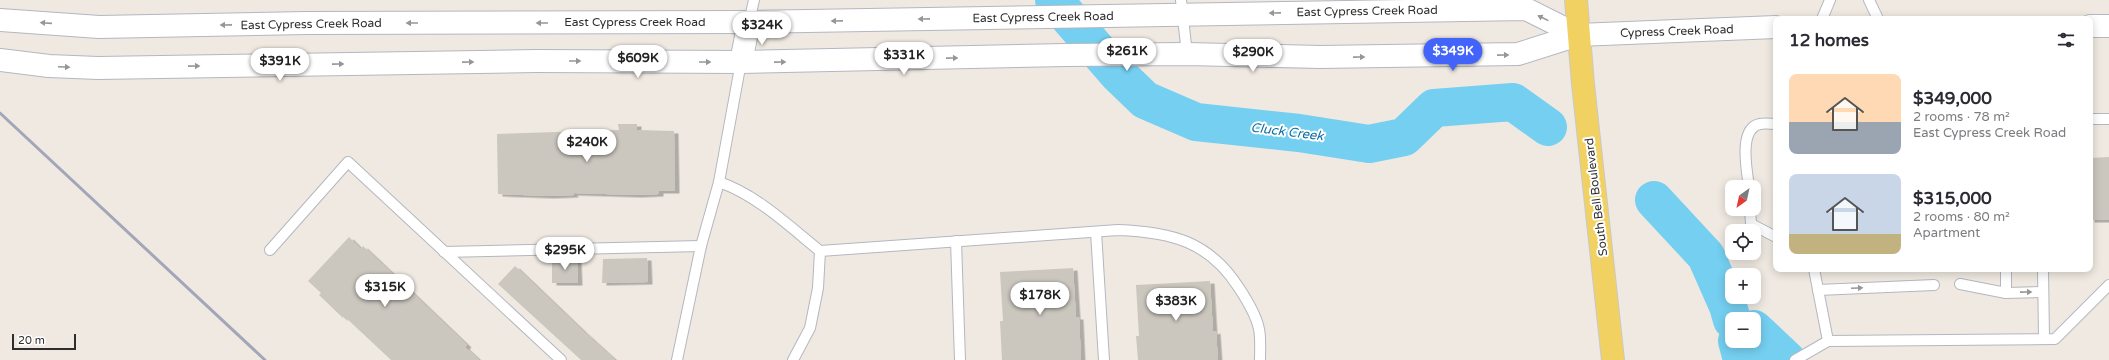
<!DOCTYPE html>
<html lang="en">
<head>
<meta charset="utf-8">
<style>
	body { margin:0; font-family:"Varela Round",sans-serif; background:#f7f7f7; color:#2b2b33; height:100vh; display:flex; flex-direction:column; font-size:15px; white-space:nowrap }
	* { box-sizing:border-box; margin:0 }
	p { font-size:13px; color:#7c7c81 }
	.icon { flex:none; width:22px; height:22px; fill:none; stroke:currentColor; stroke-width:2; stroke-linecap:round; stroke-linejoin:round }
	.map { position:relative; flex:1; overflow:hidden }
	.sheet { position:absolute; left:1773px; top:16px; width:320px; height:256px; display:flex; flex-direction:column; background:#fff; border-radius:8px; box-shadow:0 2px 10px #0003 }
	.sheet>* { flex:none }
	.needle { width:26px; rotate:213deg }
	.tools { position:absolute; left:1725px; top:180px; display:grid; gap:8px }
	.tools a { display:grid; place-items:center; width:36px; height:36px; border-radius:8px; background:#fff; box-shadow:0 2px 10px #0003; font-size:20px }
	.scale { position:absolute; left:12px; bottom:10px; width:64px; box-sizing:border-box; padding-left:4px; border:2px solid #2e2e2e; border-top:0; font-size:11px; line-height:14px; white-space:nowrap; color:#2e2e2e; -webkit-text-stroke:3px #fff; paint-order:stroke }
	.price { position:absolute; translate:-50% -34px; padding:0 9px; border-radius:14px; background:#fff; color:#222; font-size:13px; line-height:26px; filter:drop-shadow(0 1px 2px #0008) }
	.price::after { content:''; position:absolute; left:50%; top:24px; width:12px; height:9px; margin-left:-6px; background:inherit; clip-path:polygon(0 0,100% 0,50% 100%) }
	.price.on { background:#4264fb; color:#fff }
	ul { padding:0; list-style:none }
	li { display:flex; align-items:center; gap:12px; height:100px; padding:0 16px }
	li span { display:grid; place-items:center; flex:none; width:112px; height:80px; border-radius:8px; color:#555 }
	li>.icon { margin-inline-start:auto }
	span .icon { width:48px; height:48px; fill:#fffc; stroke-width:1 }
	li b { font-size:17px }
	h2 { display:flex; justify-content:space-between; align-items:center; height:48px; padding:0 16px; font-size:17px }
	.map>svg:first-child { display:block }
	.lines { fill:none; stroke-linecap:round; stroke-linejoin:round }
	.river { stroke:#75cff0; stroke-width:38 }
	.building { fill:#cbc7bf; filter:url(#shadow) }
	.lane-casing { stroke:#b4b7c1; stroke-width:12 }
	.secondary-casing { stroke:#b4b7c1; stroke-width:24 }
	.primary-casing { stroke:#c9c9c9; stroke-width:24 }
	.lane { stroke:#fff; stroke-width:10 }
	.secondary { stroke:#fff; stroke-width:22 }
	.primary { stroke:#f2d163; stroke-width:22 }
	.rail { stroke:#a3a6b8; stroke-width:3 }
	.oneway { fill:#969696 }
	.labels { text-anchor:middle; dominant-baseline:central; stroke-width:4; stroke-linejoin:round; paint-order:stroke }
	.street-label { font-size:12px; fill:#2e2e2e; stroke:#fff }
	.water-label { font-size:13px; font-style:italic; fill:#0d6fa3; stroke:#fff }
</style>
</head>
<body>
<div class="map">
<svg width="2109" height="360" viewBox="0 0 2109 360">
	<defs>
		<filter id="shadow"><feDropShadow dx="4.5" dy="2.5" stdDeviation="0" flood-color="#0004"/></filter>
	</defs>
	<rect width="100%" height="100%" fill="#efe9e1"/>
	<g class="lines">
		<g class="river">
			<polyline points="1054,0 1118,74 1145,100 1196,122 1299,133 1369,144 1404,137 1434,108 1513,102 1548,127"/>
			<polyline points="1654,200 1706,256 1728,306 1732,320"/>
			<polyline points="1754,329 1787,360"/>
			<polyline points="1737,341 1742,360"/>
		</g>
	</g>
	<g class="building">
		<polygon points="618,124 637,124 637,130 674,131 675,191 659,191 659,194 637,195 573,193 574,195 550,196 498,194 497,134 619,130"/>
		<polygon points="2109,157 2109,220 2090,220 2090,158"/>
		<polygon points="349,237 361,249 363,246 379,261 467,345 465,347 479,360 391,360 344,316 343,318 319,295 321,293 308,281"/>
		<polygon points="647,258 648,282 602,283 603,259"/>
		<polygon points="577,259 578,283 552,283 552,260"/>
		<polygon points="515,266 584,332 615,360 581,360 498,284"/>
		<polygon points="1073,268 1076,317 1079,317 1081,360 1002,360 1000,321 1003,321 1000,272"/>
		<polygon points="1210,281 1213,332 1216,331 1218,360 1138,360 1136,336 1139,336 1136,285"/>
	</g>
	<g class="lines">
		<g class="lane-casing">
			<g id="lane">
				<polyline points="1181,0 1187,54"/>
				<polyline points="1869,0 1878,19"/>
				<polyline points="1822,19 1830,0"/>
				<polyline points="749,22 754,0"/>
				<polyline points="2090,119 2109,119"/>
				<path d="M 719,182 C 757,195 789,226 820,251"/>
				<path d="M 1749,187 C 1747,171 1738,128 1760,124 C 1765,123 1771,124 1776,124"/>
				<polyline points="1750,209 1751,224 1776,237"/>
				<polyline points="1096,232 1104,360"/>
				<polyline points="956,241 960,360"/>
				<polyline points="270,250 348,162 561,360"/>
				<polyline points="444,252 701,246"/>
				<polyline points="1814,269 1828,341"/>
				<polyline points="2006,269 2006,293"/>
				<polyline points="2043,269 2044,339"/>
				<polyline points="1960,284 2006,293 2042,292"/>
				<polyline points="1818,290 1934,285"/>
				<polyline points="677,360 701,246 719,182 741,62"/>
				<path d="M 793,360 L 810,328 L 818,288 L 820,251 L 1118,230 C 1171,232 1209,241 1239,288 C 1247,300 1256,315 1259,329 C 1261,339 1260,350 1260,360"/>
				<polyline points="1795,360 1828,341 2055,339 2109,285"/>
			</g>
		</g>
		<g class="secondary-casing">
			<g id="secondary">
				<polyline points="0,20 99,27 307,23 749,22 1526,9 1578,35"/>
				<polyline points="2090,26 2109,26"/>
				<polyline points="0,60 49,66 98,68 536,61 741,62 1066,55 1187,54 1320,57 1518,54 1578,35 1776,27"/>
				<polyline points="741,62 749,22"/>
			</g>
		</g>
		<g class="primary-casing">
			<polyline id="primary" points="1576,0 1583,84 1613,360"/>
		</g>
		<use href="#lane" class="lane"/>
		<use href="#secondary" class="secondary"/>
		<use href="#primary" class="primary"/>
		<polyline class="rail" points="0,113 265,360"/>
	</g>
	<defs><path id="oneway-solid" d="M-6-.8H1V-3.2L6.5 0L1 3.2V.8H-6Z"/></defs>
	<g class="oneway">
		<use href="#oneway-solid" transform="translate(1275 13) rotate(179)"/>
		<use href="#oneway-solid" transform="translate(1543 18) rotate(-154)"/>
		<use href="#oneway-solid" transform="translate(924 19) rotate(179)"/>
		<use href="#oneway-solid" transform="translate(837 21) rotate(179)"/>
		<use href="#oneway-solid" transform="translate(46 23) rotate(-176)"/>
		<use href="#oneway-solid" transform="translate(412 23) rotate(180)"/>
		<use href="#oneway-solid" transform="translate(542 23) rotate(180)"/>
		<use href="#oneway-solid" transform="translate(226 25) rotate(179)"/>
		<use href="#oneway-solid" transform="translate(1503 55) rotate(-1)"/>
		<use href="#oneway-solid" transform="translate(1359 57) rotate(-1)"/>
		<use href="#oneway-solid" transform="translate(952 58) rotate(-1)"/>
		<use href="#oneway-solid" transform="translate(575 61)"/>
		<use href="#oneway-solid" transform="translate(468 62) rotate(-1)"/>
		<use href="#oneway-solid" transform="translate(705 62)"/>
		<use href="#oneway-solid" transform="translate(780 62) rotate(-1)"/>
		<use href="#oneway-solid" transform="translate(338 64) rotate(-1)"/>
		<use href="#oneway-solid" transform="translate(194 66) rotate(-1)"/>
		<use href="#oneway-solid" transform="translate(64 67) rotate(2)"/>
		<use href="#oneway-solid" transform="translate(1857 288) rotate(-3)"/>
		<use href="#oneway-solid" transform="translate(2026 292) rotate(-1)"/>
	</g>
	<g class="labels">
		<g class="street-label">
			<text transform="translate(1367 11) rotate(-1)">East Cypress Creek Road</text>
			<text transform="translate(1043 17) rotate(-1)">East Cypress Creek Road</text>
			<text x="635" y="22">East Cypress Creek Road</text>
			<text transform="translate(311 24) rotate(-1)">East Cypress Creek Road</text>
			<text transform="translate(1677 31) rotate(-2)">Cypress Creek Road</text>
			<text transform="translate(1596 197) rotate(-97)">South Bell Boulevard</text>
		</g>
		<g class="water-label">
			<text transform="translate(1287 132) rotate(7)">Cluck Creek</text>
		</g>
	</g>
</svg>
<div class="tools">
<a><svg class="needle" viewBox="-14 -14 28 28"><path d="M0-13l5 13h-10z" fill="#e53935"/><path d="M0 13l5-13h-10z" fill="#7c7c81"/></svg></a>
<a><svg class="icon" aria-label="locate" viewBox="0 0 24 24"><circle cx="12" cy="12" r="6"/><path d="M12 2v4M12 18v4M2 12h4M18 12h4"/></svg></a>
<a>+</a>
<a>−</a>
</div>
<div class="scale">20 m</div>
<b class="price" style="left:762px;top:46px">$324K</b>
<b class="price" style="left:1127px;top:72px">$261K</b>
<b class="price on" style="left:1453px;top:72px">$349K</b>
<b class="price" style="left:1253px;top:73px">$290K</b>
<b class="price" style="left:904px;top:76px">$331K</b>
<b class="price" style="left:638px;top:79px">$609K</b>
<b class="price" style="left:280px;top:82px">$391K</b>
<b class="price" style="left:587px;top:163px">$240K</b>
<b class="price" style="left:565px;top:271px">$295K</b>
<b class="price" style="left:385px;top:308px">$315K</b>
<b class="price" style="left:1040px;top:316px">$178K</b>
<b class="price" style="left:1176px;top:322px">$383K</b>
<section class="sheet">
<h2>12 homes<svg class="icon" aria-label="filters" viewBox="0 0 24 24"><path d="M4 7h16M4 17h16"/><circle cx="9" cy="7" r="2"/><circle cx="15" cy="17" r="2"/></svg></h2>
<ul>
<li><span style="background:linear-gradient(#ffd9b3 60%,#9aa5b1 0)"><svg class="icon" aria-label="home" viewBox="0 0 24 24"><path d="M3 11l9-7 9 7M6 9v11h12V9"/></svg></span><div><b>$349,000</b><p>2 rooms · 78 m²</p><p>East Cypress Creek Road</p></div></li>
<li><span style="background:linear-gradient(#c9d6e8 75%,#c2b280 0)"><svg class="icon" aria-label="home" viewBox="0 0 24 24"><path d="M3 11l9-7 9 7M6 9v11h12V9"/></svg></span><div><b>$315,000</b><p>2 rooms · 80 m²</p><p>Apartment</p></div></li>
</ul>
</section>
</div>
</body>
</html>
